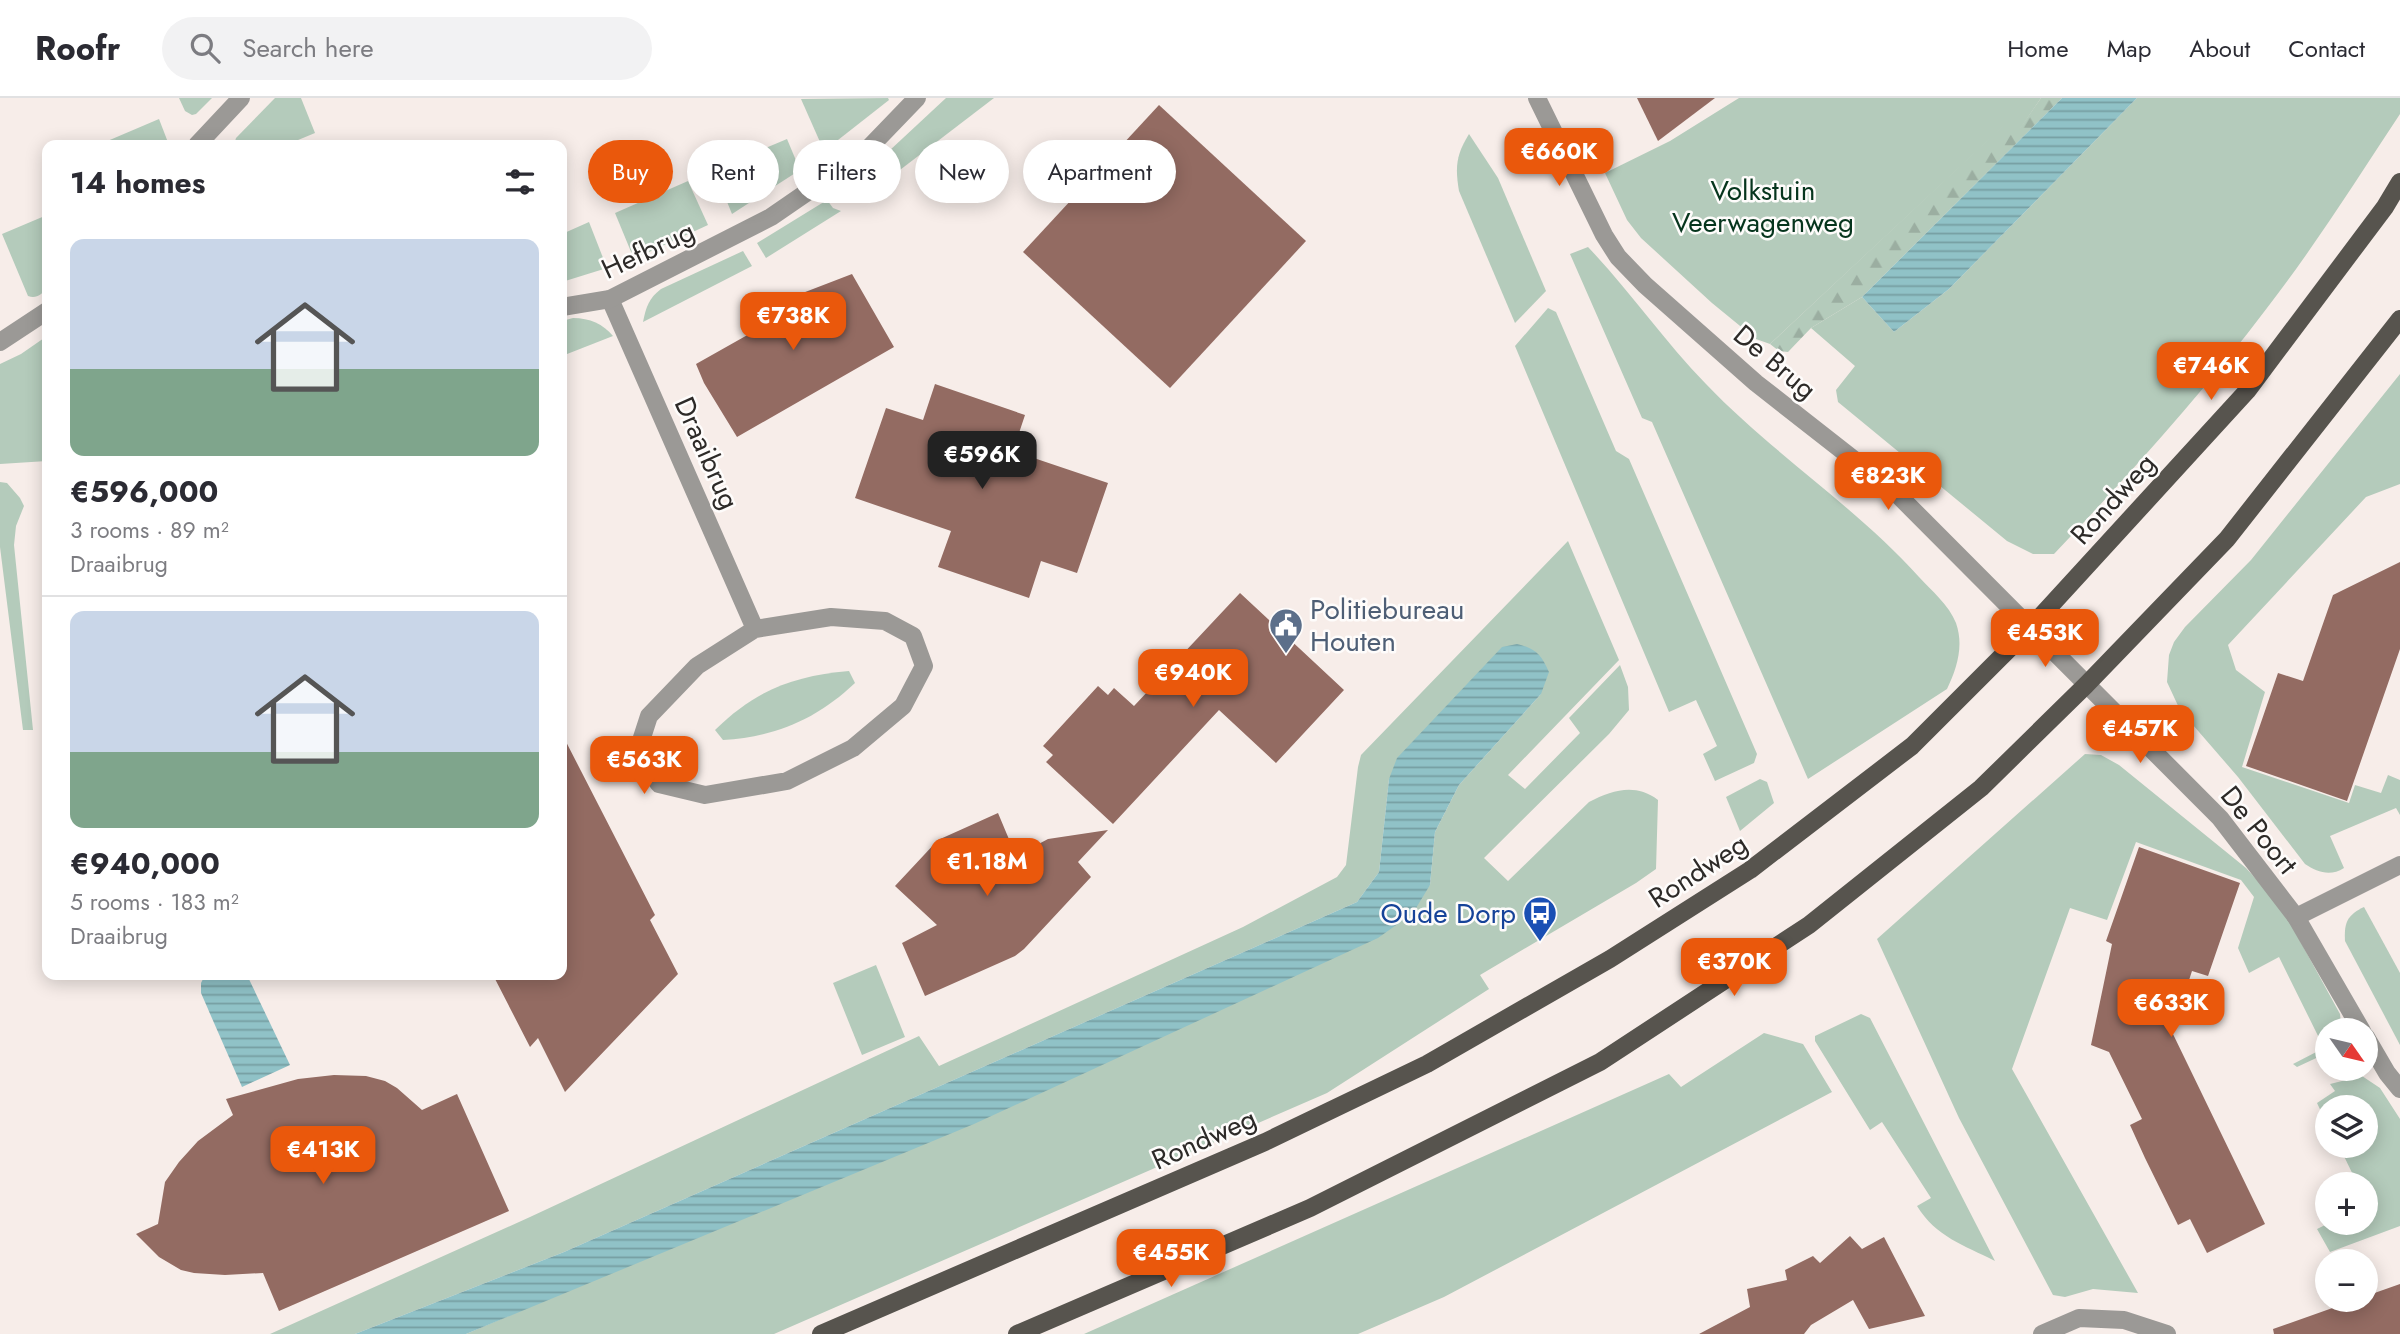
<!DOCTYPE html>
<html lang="en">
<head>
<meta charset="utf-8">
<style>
	body { margin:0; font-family:Jost,sans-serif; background:#f2f2f3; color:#2b2b33; height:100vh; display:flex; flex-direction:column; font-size:26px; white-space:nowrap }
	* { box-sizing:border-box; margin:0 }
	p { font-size:23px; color:#7c7c81 }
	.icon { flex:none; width:38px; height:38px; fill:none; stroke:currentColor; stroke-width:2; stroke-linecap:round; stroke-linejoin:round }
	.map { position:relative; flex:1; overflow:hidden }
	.drawer { position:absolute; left:42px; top:42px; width:525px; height:840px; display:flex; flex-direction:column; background:#fff; border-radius:14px; box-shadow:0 4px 18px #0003 }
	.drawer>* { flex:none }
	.guide { position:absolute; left:588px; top:42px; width:665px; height:63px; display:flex; gap:14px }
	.needle { width:46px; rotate:124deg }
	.controls { position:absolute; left:2315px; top:920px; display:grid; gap:14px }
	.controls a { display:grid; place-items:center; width:63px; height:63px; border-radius:50%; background:#fff; box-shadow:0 4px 18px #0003; font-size:35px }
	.price { position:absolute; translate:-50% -60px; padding:0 16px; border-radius:14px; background:#ea580c; color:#fff; font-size:23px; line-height:46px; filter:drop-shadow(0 2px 4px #0008) }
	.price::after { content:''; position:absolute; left:50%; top:42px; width:21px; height:16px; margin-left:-10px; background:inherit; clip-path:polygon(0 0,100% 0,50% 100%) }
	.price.current { background:#222; color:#fff }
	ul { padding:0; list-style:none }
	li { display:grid; align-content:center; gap:14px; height:371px; padding:0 28px }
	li+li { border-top:2px solid #e1e1e2 }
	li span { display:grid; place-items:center; height:217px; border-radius:14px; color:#555 }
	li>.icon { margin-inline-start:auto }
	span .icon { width:126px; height:126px; fill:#fffc; stroke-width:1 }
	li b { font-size:30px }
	h2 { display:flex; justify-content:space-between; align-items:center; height:84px; padding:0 28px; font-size:30px }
	.tag { padding:0 24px; border-radius:32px; background:#fff; box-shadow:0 4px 18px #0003; font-size:24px; line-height:63px }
	.tag.current { background:#ea580c; color:#fff }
	header { display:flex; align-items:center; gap:42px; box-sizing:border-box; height:98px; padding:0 35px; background:#fff; border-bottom:2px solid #e1e1e2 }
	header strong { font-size:33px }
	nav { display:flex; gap:38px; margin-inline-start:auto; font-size:24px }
	.search { width:490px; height:63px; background:#f2f2f3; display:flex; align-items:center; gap:18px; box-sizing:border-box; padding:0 24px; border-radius:38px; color:#7c7c81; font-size:26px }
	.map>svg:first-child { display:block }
	.green { fill:#b4cbbb }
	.forest { fill:url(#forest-firs) }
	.water { fill:url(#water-rules) }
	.building { fill:#936b62 }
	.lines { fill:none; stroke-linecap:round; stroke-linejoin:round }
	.minor { stroke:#9b9996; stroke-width:18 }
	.major { stroke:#57544e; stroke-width:18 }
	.labels { text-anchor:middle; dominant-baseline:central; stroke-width:5; stroke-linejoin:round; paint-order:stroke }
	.park-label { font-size:28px; fill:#06351d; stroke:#fefcfb }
	.street-label { font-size:28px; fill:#2d2a28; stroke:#fefcfb }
	.service-label { font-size:28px; fill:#4e5e75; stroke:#fefcfb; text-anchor:start }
	.transit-label { font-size:28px; fill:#164399; stroke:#fefcfb; text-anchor:end }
</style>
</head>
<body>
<header>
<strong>Roofr</strong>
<div class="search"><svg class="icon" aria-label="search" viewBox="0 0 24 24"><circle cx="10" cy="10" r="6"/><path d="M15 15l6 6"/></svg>Search here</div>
<nav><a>Home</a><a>Map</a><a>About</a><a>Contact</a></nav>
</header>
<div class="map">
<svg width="2400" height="1236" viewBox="0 0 2400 1236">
	<defs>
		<pattern id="forest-firs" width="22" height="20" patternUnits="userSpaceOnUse" patternTransform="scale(1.75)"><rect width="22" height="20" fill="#b4cbbb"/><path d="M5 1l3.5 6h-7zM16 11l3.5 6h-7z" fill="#9baea1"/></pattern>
		<pattern id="water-rules" width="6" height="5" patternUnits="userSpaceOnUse" patternTransform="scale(1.75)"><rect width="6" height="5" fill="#90c2c7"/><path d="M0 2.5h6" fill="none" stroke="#769ea2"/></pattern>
	</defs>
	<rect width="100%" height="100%" fill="#f7ede9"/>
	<g class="green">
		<polygon points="179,0 212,0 196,16 192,17 185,13"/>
		<polygon points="275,0 301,0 315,35 286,47 234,47 236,40"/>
		<polygon points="888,0 889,2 824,53 801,1"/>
		<polygon points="946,0 994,0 879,88 874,67"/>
		<polygon points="1739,0 2041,0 2020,31 2008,24 1770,246 1756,241 1712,205 1641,140 1627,122 1605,75 1670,43"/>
		<path d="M 2137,0 L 2400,0 L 2400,16 C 2357,81 2315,148 2267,210 C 2201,297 2129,377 2054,456 L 2033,456 L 2007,443 L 1838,304 L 1836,292 L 1855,268 L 1811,230 L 1862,199 L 1894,234 L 1949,191 Z"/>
		<polygon points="159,21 169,47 98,47"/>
		<path d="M 1469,36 L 1498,80 L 1546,193 L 1515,225 L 1459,93 C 1455,69 1456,57 1469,36 Z"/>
		<polygon points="787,41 800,72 732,116 714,72"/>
		<polygon points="688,83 708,127 634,161 615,115"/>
		<polygon points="827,102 833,110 841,113 766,160 757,145"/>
		<path d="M 47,117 L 47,191 C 41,196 37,201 28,198 L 2,136 Z"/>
		<polygon points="589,124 607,170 562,184 562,136"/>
		<path d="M 1588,149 C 1630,193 1664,243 1706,286 C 1773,356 1855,408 1919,479 C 1931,492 1949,507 1956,525 C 1964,548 1957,570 1947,591 L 1808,681 L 1652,324 L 1642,320 L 1570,156 Z"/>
		<path d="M 743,153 L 752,168 L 643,224 C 646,209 649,200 661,191 Z"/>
		<polygon points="1548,210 1556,214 1616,353 1629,361 1757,656 1754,665 1715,683 1703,656 1717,648 1696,602 1669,614 1515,248"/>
		<path d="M 573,220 C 590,220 603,226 613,238 L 562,258 L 562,223 Z"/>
		<polygon points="47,238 47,363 0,366 0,266 21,256"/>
		<path d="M 2400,276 L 2400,386 L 2366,399 L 2228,547 L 2236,572 L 2265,594 L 2242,669 L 2349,705 L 2355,687 L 2381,695 L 2388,677 L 2400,682 L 2400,717 L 2396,710 L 2330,738 L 2344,770 C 2330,779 2317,774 2305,766 L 2238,679 L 2180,612 L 2167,584 L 2169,557 L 2174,544 L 2185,529 L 2251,462 Z"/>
		<polygon points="0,384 7,385 20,400 24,408 16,428 14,447 33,632 23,632 0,449"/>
		<path d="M 1568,443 L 1619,562 L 1508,677 L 1525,691 L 1580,635 L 1569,620 L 1620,567 L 1628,589 L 1629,612 L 1609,636 L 1484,760 L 1508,783 L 1589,704 C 1613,692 1635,685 1658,702 L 1656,771 L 1636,785 L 1480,877 L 1489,891 L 1327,995 L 774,1236 L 466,1236 L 576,1189 L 1430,787 L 1435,734 L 1459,687 L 1541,596 L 1389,681 L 1379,774 L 1357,804 L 564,1154 L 355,1236 L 270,1236 L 530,1119 L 919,938 L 939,968 L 1243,829 L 1337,779 L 1346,767 L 1358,669 L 1361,657 Z"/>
		<path d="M 849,573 L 855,585 C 817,621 775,639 723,642 L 715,632 C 756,592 793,578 849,573 Z"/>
		<polygon points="2085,656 2101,657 2119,667 2246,770 2267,793 2287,819 2340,916 2342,933 2328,933 2327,955 2297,969 2293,966 2324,950 2279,859 2249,875 2238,850 2254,799 2241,782 2136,744 2107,822 2070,810 2012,971 2138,1195 2093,1191 2065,1199 2053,1197 1959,1020 1877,841"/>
		<polygon points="1760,681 1767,684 1774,705 1740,733 1726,699"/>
		<path d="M 2364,809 L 2400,875 L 2400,947 L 2345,843 C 2344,825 2347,817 2364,809 Z"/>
		<polygon points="876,867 905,939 862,957 833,885"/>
		<path d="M 1861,916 L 1870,920 L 1995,1163 C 1964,1147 1936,1139 1917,1108 L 1931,1100 L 1882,1024 L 1870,1032 L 1815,943 L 1815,938 Z"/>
		<polygon points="1764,935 1803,946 1832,994 1444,1199 1358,1236 1084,1236 1669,976 1681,989"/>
		<polygon points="2362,978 2380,990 2400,1021 2400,1128 2330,1154 2317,1131 2329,1125 2366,1125 2368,1106 2366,1087 2358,1087 2339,1048 2366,1048 2366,1010 2328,1010 2327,1026 2317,1005 2335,993 2330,986"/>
	</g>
	<polygon class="forest" points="2041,0 2062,0 1862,199 1811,230 1788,254 1779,253 1770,246 2008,23 2020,30"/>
	<g class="water">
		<polygon points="2062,0 2137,0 1949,191 1894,234 1862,199"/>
		<path d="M 1517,546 C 1536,551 1541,556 1549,574 L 1541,596 L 1459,687 L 1435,734 L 1430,787 L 1413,815 L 1378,840 L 974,1026 L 466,1236 L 355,1236 L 564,1154 L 1357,804 L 1379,774 L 1389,681 L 1397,660 L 1502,549 Z"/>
		<polygon points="205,877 247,877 290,967 242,989 201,895 201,885"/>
	</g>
	<g class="building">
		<polygon points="1637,0 1715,0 1658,43"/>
		<polygon points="1159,7 1306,143 1170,290 1023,154"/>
		<polygon points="852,176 894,249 737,339 704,285 696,266 751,235 745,225 760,204 787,201"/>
		<polygon points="935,286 1025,317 1013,353 1108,385 1077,475 1041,463 1029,500 938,469 951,433 855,400 886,310 923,322"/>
		<polygon points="2400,464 2400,551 2347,703 2246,668 2278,575 2303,583 2333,497"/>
		<polygon points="1240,495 1344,592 1276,665 1219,612 1113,726 1046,664 1053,657 1043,648 1098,588 1108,597 1114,590 1134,608"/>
		<polygon points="562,636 655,817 650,822 678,876 565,994 538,940 530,949 493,877 562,877"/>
		<polygon points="998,715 1016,758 1048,741 1108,732 1078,764 1091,779 1024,851 1015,858 925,898 902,845 937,827 895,788 938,742"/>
		<polygon points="2139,749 2240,785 2208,878 2192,873 2172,934 2265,1126 2207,1155 2190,1121 2178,1127 2145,1060 2130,1027 2142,1021 2109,954 2091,947 2112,846 2106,843"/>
		<polygon points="334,977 366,978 385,983 397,990 422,1012 457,996 509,1113 279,1213 263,1175 225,1177 194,1175 181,1172 159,1159 136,1136 158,1126 165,1084 179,1064 198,1043 233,1017 226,1001 298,981"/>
		<polygon points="1850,1138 1862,1151 1884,1139 1925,1218 1869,1231 1853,1202 1811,1227 1804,1236 1699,1236 1750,1209 1747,1191 1787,1182 1785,1172 1813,1158 1820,1165"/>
		<polygon points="2400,1186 2400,1236 2274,1236 2273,1231 2355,1202 2366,1202 2366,1198"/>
	</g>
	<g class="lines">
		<g class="minor">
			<polyline points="1537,0 1604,137 1618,159 1645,187 1756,285 1894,393 2220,720 2296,819 2362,933"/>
			<polyline points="197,47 241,0"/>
			<polyline points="610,201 755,531 697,568 649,618 637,655 659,686 705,697 787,683 853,650 903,608 924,568 913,538 885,523 831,519 755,531"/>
			<polyline points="562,209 610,201 771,119 864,55 917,0"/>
			<polyline points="0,244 47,213"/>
			<polyline points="2296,819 2400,767"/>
			<polyline points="2366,939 2387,975 2400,991"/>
			<polyline points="2042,1236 2079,1220 2124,1222 2167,1236"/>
		</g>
		<g class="major">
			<polyline points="821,1236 1265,1044 1427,966 1610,861 1750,772 1912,648 2031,529 2247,293 2385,109 2400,84"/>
			<polyline points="1017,1236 1310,1110 1600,964 1809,827 1981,690 2086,587 2227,441 2400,221"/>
		</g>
	</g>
	<defs>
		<g id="civic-pin" transform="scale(1.75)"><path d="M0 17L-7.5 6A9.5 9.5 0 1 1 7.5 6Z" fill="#5c6f8a" stroke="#fefcfb"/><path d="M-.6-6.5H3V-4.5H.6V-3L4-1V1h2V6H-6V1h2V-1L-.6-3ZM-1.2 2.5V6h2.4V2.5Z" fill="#fff"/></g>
		<g id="bus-pin" transform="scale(1.75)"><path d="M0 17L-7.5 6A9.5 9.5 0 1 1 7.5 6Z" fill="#1a4fb4" stroke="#fefcfb"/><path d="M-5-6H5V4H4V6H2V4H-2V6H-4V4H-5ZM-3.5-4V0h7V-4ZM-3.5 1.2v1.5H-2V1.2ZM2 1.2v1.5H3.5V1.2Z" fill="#fff"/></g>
	</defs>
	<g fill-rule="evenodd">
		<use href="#civic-pin" x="1286" y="527"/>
		<use href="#bus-pin" x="1540" y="815"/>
	</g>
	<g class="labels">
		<g class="park-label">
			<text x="1763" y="92">Volkstuin<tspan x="1763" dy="32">Veerwagenweg</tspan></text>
		</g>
		<g class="street-label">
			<text transform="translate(648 152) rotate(-25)">Hefbrug</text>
			<text transform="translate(1775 264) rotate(40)">De Brug</text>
			<text transform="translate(707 355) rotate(66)">Draaibrug</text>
			<text transform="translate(2113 401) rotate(-48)">Rondweg</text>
			<text transform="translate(2259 732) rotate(51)">De Poort</text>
			<text transform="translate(1698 773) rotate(-33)">Rondweg</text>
			<text transform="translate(1204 1041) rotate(-24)">Rondweg</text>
		</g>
		<g class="service-label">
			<text x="1310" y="511">Politiebureau<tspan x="1310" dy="32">Houten</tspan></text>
		</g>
		<g class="transit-label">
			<text x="1516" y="815">Oude Dorp</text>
		</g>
	</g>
</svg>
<div class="controls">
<a><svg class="needle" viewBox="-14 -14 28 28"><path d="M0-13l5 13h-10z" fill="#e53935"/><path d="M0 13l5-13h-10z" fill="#7c7c81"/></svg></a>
<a><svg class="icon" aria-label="layers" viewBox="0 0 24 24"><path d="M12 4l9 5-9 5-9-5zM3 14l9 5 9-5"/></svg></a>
<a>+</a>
<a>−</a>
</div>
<b class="price" style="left:1559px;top:90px">€660K</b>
<b class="price" style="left:793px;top:254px">€738K</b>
<b class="price" style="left:2211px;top:304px">€746K</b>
<b class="price current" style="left:982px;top:393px">€596K</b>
<b class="price" style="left:1888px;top:414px">€823K</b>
<b class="price" style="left:2045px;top:571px">€453K</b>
<b class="price" style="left:1193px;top:611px">€940K</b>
<b class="price" style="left:2140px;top:667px">€457K</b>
<b class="price" style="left:644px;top:698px">€563K</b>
<b class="price" style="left:987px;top:800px">€1.18M</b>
<b class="price" style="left:1734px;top:900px">€370K</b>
<b class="price" style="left:2171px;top:941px">€633K</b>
<b class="price" style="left:323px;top:1088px">€413K</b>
<b class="price" style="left:1171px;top:1191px">€455K</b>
<div class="guide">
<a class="tag current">Buy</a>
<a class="tag">Rent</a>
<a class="tag">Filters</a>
<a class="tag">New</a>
<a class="tag">Apartment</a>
</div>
<section class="drawer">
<h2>14 homes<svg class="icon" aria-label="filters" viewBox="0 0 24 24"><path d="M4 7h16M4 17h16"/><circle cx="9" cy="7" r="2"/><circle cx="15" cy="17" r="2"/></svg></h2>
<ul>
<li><span style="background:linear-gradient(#c9d6e8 60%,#7fa58c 0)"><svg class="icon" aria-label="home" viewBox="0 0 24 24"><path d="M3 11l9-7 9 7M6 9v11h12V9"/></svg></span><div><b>€596,000</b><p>3 rooms · 89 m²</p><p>Draaibrug</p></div></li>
<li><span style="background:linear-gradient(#c9d6e8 65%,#7fa58c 0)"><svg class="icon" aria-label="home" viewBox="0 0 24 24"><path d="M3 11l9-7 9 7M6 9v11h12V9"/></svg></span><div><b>€940,000</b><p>5 rooms · 183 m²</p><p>Draaibrug</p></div></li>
</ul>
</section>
</div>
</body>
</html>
